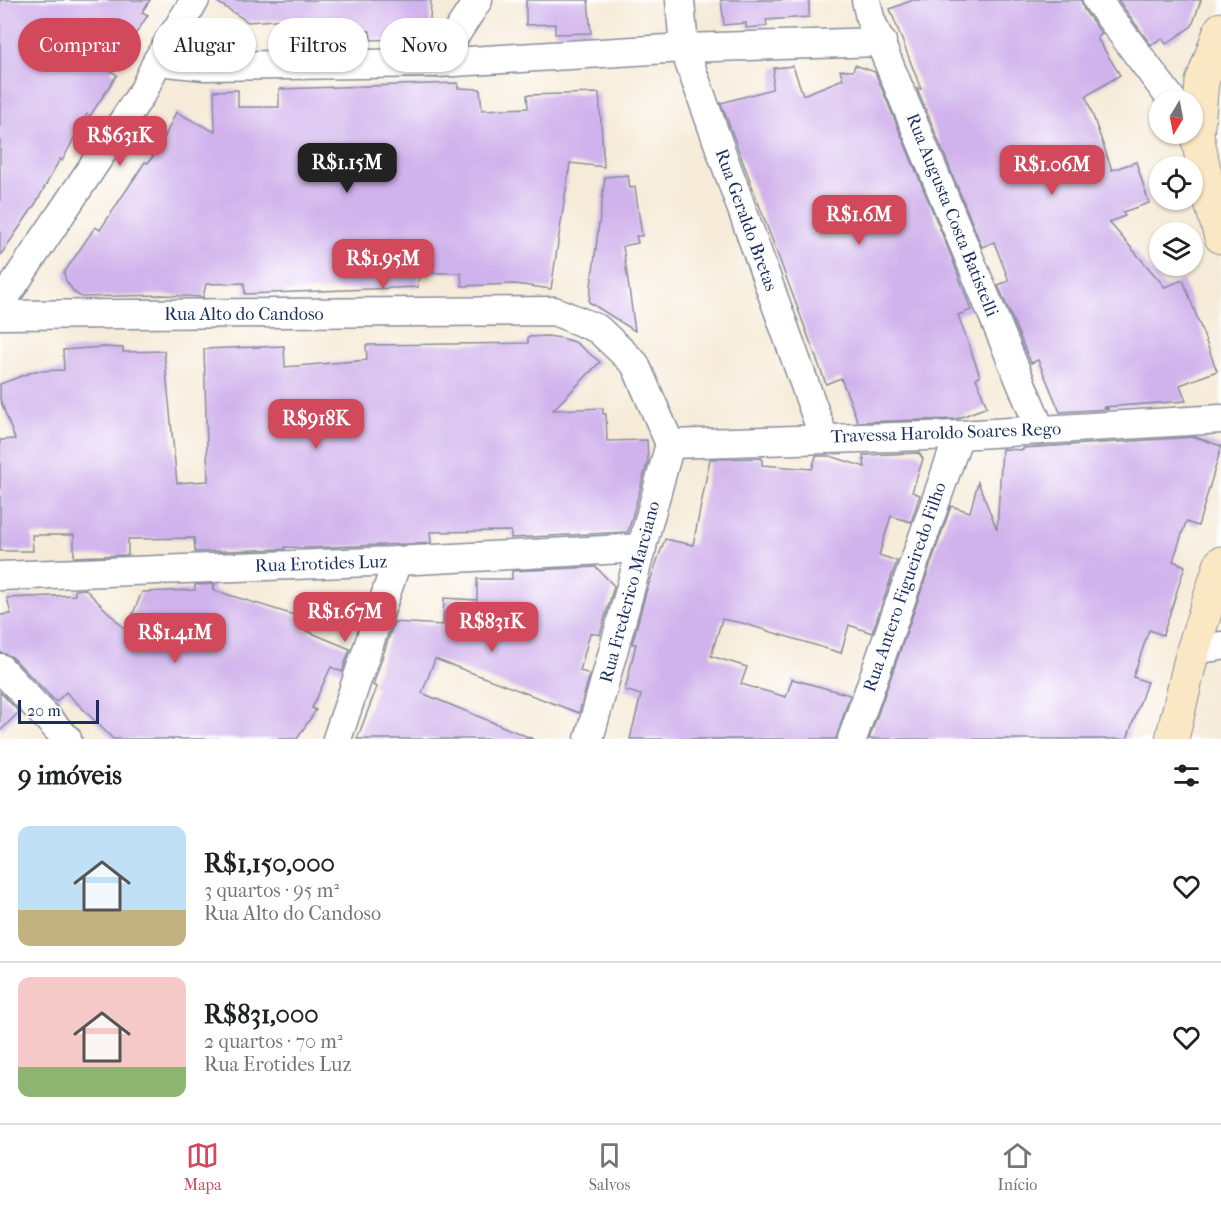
<!DOCTYPE html>
<html lang="pt">
<head>
<meta charset="utf-8">
<style>
	body { margin:0; font-family:"IM FELL French Canon",serif; background:#f2f2f2; color:#202124; height:100vh; display:flex; flex-direction:column; font-size:22px; white-space:nowrap }
	* { box-sizing:border-box; margin:0 }
	p { font-size:20px; color:#757577 }
	.icon { flex:none; width:33px; height:33px; fill:none; stroke:currentColor; stroke-width:2; stroke-linecap:round; stroke-linejoin:round }
	.map { position:relative; height:739px; overflow:hidden }
	.drawer { display:flex; flex-direction:column; background:#fff; flex:1 }
	.drawer>* { flex:none }
	.top-card { position:absolute; left:18px; top:18px; width:600px; height:54px; display:flex; gap:12px }
	.needle { width:39px; rotate:190deg }
	.fabs { position:absolute; left:1149px; top:90px; display:grid; gap:12px }
	.fabs a { display:grid; place-items:center; width:54px; height:54px; border-radius:50%; background:#fff; box-shadow:0 2px 4px #0004; font-size:30px }
	.scale { position:absolute; left:18px; bottom:15px; width:81px; box-sizing:border-box; padding-left:6px; border:3px solid #1b2f5e; border-top:0; font-size:16px; line-height:21px; white-space:nowrap; color:#1b2f5e; -webkit-text-stroke:4px #fff; paint-order:stroke }
	.price { position:absolute; translate:-50% -51px; padding:0 14px; border-radius:12px; background:#d1495b; color:#fff; font-size:20px; line-height:39px; filter:drop-shadow(0 2px 3px #0008) }
	.price::after { content:''; position:absolute; left:50%; top:36px; width:18px; height:14px; margin-left:-9px; background:inherit; clip-path:polygon(0 0,100% 0,50% 100%) }
	.price.selected { background:#222; color:#fff }
	ul { padding:0; list-style:none }
	li { display:flex; align-items:center; gap:18px; height:150px; padding:0 18px }
	li+li { border-top:2px solid #e0e0e0 }
	li span { display:grid; place-items:center; flex:none; width:168px; height:120px; border-radius:12px; color:#555 }
	li>.icon { margin-inline-start:auto }
	span .icon { width:72px; height:72px; fill:#fffc; stroke-width:1 }
	li b { font-size:26px }
	h2 { display:flex; justify-content:space-between; align-items:center; height:72px; padding:0 18px; font-size:26px }
	.tag { padding:0 21px; border-radius:27px; background:#fff; box-shadow:0 2px 4px #0004; font-size:21px; line-height:54px }
	.tag.selected { background:#d1495b; color:#fff }
	.tab-bar { display:flex; justify-content:space-around; align-items:center; height:84px; border-top:2px solid #e0e0e0; background:#fff; font-size:16px; color:#757577 }
	.tab-bar a { display:grid; justify-items:center; gap:3px }
	.tab-bar .selected { color:#d1495b }
	.map>svg:first-child { display:block }
	.building { fill:#d0b2ec }
	.lines { fill:none; stroke-linecap:round; stroke-linejoin:round }
	.minor-casing { stroke:#888d9b; stroke-width:31 }
	.secondary-casing { stroke:#888d9b; stroke-width:35 }
	.minor { stroke:#fff; stroke-width:28 }
	.secondary { stroke:#fae7c3; stroke-width:33 }
	.labels { text-anchor:middle; dominant-baseline:central; stroke-width:5; stroke-linejoin:round; paint-order:stroke }
	.street-label { font-size:18px; fill:#1b2f5e; stroke:#fff }
</style>
</head>
<body>
<div class="map">
<svg width="1221" height="739" viewBox="0 0 1221 739">
	<rect width="100%" height="100%" fill="#fff"/>
	<filter id="ink" filterUnits="userSpaceOnUse"><feTurbulence type="fractalNoise" baseFrequency=".0167" numOctaves="2"/><feDisplacementMap in="SourceGraphic" scale="12" xChannelSelector="R" yChannelSelector="G"/><feConvolveMatrix kernelMatrix="1 2 1 2 8 2 1 2 1" color-interpolation-filters="sRGB"/></filter>
	<filter id="wash" filterUnits="userSpaceOnUse"><feTurbulence type="fractalNoise" baseFrequency=".008" numOctaves="4" result="noise"/><feDisplacementMap in="SourceGraphic" scale="24" xChannelSelector="R" yChannelSelector="G"/><feGaussianBlur stdDeviation="1.35" result="paint"/><feColorMatrix in="noise" values="0 0 0 0 0 0 0 0 0 0 0 0 0 0 0 0 0 1.4 0 .05"/><feComposite in="paint" operator="in"/></filter>
	<g filter="url(#wash)">
		<rect width="100%" height="100%" fill="#f6ebd8"/>
		<g id="blocks">
			<g class="building">
				<polygon points="0,0 150,0 142,12 148,15 111,71 117,75 90,116 87,114 62,161 60,159 36,203 0,256"/>
				<polygon points="214,0 431,0 429,38 371,40 370,31 288,34 287,19 248,22"/>
				<polygon points="526,0 588,0 591,33 555,34 555,24 526,25"/>
				<polygon points="721,0 809,0 809,17 766,20 767,26 746,28 746,23 724,25"/>
				<polygon points="913,0 1081,0 1084,10 1102,34 1097,38 1120,75 1086,96 1112,170 1136,162 1149,203 1123,212 1125,216 1109,222 1165,287 1183,280 1217,371 1180,385 1186,401 1103,407 1109,409 1060,412 1038,360 1031,363 998,285 1009,281 994,242 982,247 917,88 921,89 890,9"/>
				<polygon points="1118,0 1201,0 1192,26 1166,44 1162,38 1151,45"/>
				<polygon points="855,65 875,72 952,258 971,310 958,315 980,376 976,378 987,407 956,419 858,422 841,378 826,384 721,103 772,89 774,68 793,66 803,95 843,79 840,70 853,71"/>
				<polygon points="458,83 458,88 480,89 482,110 528,108 527,95 599,93 604,167 570,163 551,289 515,284 462,286 461,273 419,273 418,287 245,294 244,283 206,284 203,297 161,295 81,297 74,292 66,281 64,273 95,227 100,230 145,162 148,163 161,145 176,112 215,132 214,91 238,90 238,107 279,107 279,89"/>
				<polygon points="628,175 630,188 635,187 642,236 636,236 638,243 623,246 635,331 589,302 605,177"/>
				<polygon points="547,336 561,338 575,342 600,362 553,410 603,408 603,414 606,414 607,441 647,440 648,461 628,532 511,538 511,531 430,532 431,543 306,548 285,547 285,549 195,552 194,538 128,539 128,555 74,557 74,535 32,535 33,551 0,551 0,440 15,439 0,399 0,384 35,371 64,370 63,350 103,347 123,348 123,352 164,351 177,483 208,481 204,349 284,346 285,367 367,360 366,345 528,343 528,337"/>
				<polygon points="1195,437 1221,446 1221,448 1198,526 1186,522 1173,561 1185,566 1163,635 1149,630 1133,677 1147,682 1127,739 869,739 951,506 970,512 978,482 997,530 1002,449 1023,450 1023,448"/>
				<polygon points="919,453 923,459 912,492 920,495 911,522 891,516 879,555 897,561 872,633 849,625 841,653 742,623 722,619 711,656 747,667 741,684 786,697 792,679 850,695 836,739 630,739 641,695 625,690 636,644 632,644 646,592 665,539 693,545 710,459 762,458 762,465 812,469 816,456 830,456 865,467 863,455"/>
				<polygon points="596,567 614,586 600,635 590,633 580,671 590,674 579,713 435,659 422,693 533,739 357,739 377,687 373,685 394,622 443,625 444,598 477,600 477,579 512,579 512,571"/>
				<polygon points="215,584 213,590 307,619 302,629 350,649 342,672 331,667 312,708 316,710 297,739 113,739 66,692 56,702 12,657 0,652 0,615 11,614 7,598 75,595 75,590 85,589 126,630 142,592 195,590 195,585"/>
				<polygon points="0,692 19,712 0,731"/>
			</g>
		</g>
	</g>
	<g filter="url(#ink)">
		<use href="#blocks" fill-opacity="0" stroke="#888d9b" stroke-width="1.5"/>
		<g class="lines">
			<g class="minor-casing">
				<g id="minor">
					<polyline points="680,0 684,48 824,438"/>
					<polyline points="866,0 870,18 1040,429"/>
					<polyline points="1097,0 1172,100"/>
					<polyline points="157,61 205,66 437,63 684,48 882,42"/>
					<polyline points="437,63 478,0"/>
					<polyline points="0,305 144,90 157,61 195,0"/>
					<polyline points="0,315 554,311 598,329 635,364 670,444"/>
					<polyline points="670,444 959,435 1221,419"/>
					<polyline points="0,576 397,561 642,548"/>
					<polyline points="1193,650 1221,646"/>
					<polyline points="0,668 67,739"/>
					<polyline points="337,739 397,561"/>
					<polyline points="589,739 670,444"/>
					<polyline points="852,739 959,435"/>
				</g>
			</g>
			<g class="secondary-casing">
				<g id="secondary">
					<polyline points="1221,29 1202,82 1197,135 1211,203 1221,237"/>
					<polyline points="1172,739 1193,650 1221,563"/>
				</g>
			</g>
			<use href="#minor" class="minor"/>
			<use href="#secondary" class="secondary"/>
		</g>
	</g>
	<g class="labels">
		<g class="street-label">
			<text transform="translate(952 215) rotate(68)">Rua Augusta Costa Batistelli</text>
			<text transform="translate(746 220) rotate(70)">Rua Geraldo Bretas</text>
			<text x="244" y="314">Rua Alto do Candoso</text>
			<text transform="translate(946 433) rotate(-2)">Travessa Haroldo Soares Rego</text>
			<text transform="translate(321 564) rotate(-2)">Rua Erotides Luz</text>
			<text transform="translate(905 587) rotate(-71)">Rua Antero Figueiredo Filho</text>
			<text transform="translate(630 592) rotate(-75)">Rua Frederico Marciano</text>
		</g>
	</g>
</svg>
<div class="fabs">
<a><svg class="needle" viewBox="-14 -14 28 28"><path d="M0-13l5 13h-10z" fill="#e53935"/><path d="M0 13l5-13h-10z" fill="#757577"/></svg></a>
<a><svg class="icon" aria-label="locate" viewBox="0 0 24 24"><circle cx="12" cy="12" r="6"/><path d="M12 2v4M12 18v4M2 12h4M18 12h4"/></svg></a>
<a><svg class="icon" aria-label="layers" viewBox="0 0 24 24"><path d="M12 4l9 5-9 5-9-5zM3 14l9 5 9-5"/></svg></a>
</div>
<div class="scale">20 m</div>
<b class="price" style="left:120px;top:167px">R$631K</b>
<b class="price selected" style="left:347px;top:194px">R$1.15M</b>
<b class="price" style="left:1052px;top:196px">R$1.06M</b>
<b class="price" style="left:859px;top:246px">R$1.6M</b>
<b class="price" style="left:383px;top:290px">R$1.95M</b>
<b class="price" style="left:316px;top:450px">R$918K</b>
<b class="price" style="left:345px;top:643px">R$1.67M</b>
<b class="price" style="left:492px;top:653px">R$831K</b>
<b class="price" style="left:175px;top:664px">R$1.41M</b>
<div class="top-card">
<a class="tag selected">Comprar</a>
<a class="tag">Alugar</a>
<a class="tag">Filtros</a>
<a class="tag">Novo</a>
</div>
</div>
<section class="drawer">
<h2>9 imóveis<svg class="icon" aria-label="filters" viewBox="0 0 24 24"><path d="M4 7h16M4 17h16"/><circle cx="9" cy="7" r="2"/><circle cx="15" cy="17" r="2"/></svg></h2>
<ul>
<li><span style="background:linear-gradient(#bfe0f5 70%,#c2b280 0)"><svg class="icon" aria-label="home" viewBox="0 0 24 24"><path d="M3 11l9-7 9 7M6 9v11h12V9"/></svg></span><div><b>R$1,150,000</b><p>3 quartos · 95 m²</p><p>Rua Alto do Candoso</p></div><svg class="icon" aria-label="heart" viewBox="0 0 24 24"><path d="M12 20l-8-8c-3-5 5-10 8-4 3-6 11-1 8 4z"/></svg></li>
<li><span style="background:linear-gradient(#f6c9c9 75%,#8fb573 0)"><svg class="icon" aria-label="home" viewBox="0 0 24 24"><path d="M3 11l9-7 9 7M6 9v11h12V9"/></svg></span><div><b>R$831,000</b><p>2 quartos · 70 m²</p><p>Rua Erotides Luz</p></div><svg class="icon" aria-label="heart" viewBox="0 0 24 24"><path d="M12 20l-8-8c-3-5 5-10 8-4 3-6 11-1 8 4z"/></svg></li>
</ul>
</section>
<nav class="tab-bar">
<a class="selected"><svg class="icon" aria-label="map" viewBox="0 0 24 24"><path d="M3 6l6-2 6 2 6-2v14l-6 2-6-2-6 2zM9 4v14M15 6v14"/></svg>Mapa</a>
<a><svg class="icon" aria-label="saved" viewBox="0 0 24 24"><path d="M7 4h10v16l-5-4-5 4z"/></svg>Salvos</a>
<a><svg class="icon" aria-label="home" viewBox="0 0 24 24"><path d="M3 11l9-7 9 7M6 9v11h12V9"/></svg>Início</a>
</nav>
</body>
</html>
